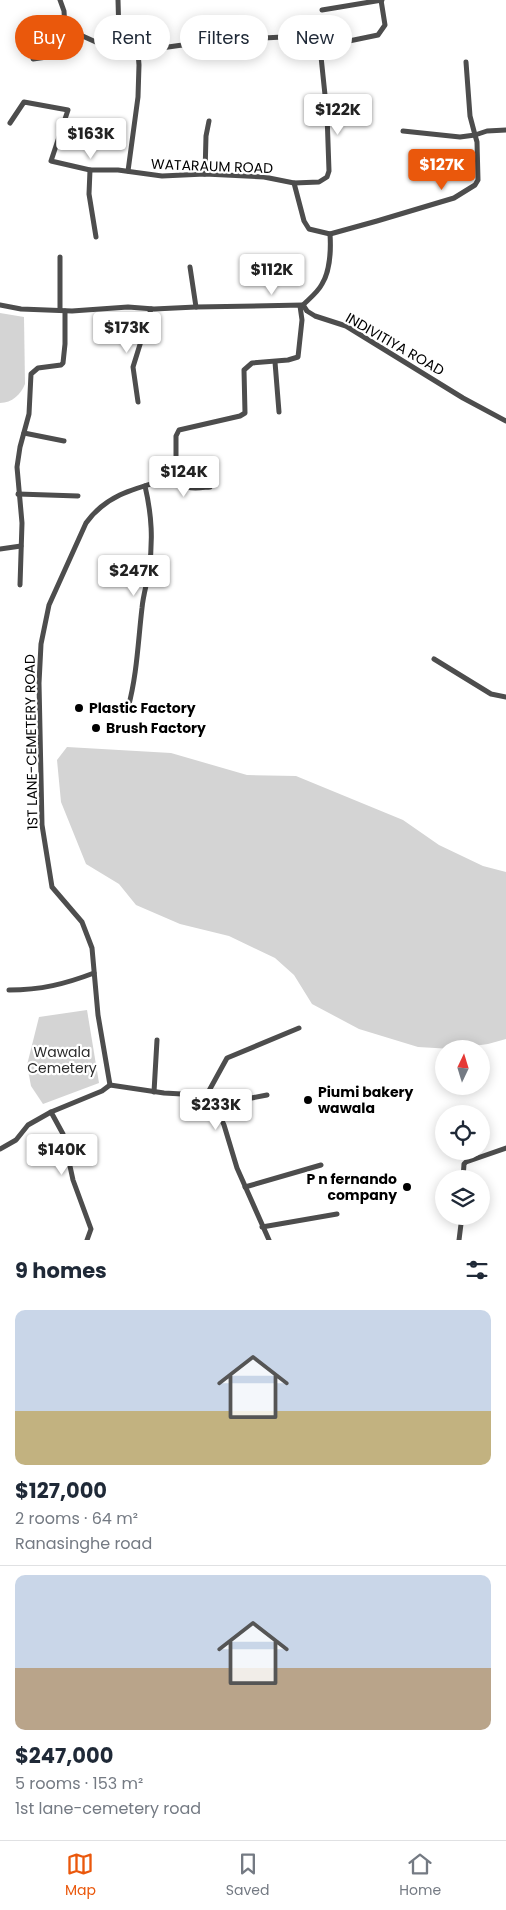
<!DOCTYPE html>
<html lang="en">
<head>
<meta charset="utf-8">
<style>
	body { margin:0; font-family:Poppins,sans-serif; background:#f6f6f7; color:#1f2937; height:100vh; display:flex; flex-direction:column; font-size:19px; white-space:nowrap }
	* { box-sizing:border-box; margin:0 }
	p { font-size:16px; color:#747a83 }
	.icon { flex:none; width:28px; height:28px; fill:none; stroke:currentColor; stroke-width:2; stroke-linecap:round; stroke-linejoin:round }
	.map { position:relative; height:1240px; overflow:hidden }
	.details { display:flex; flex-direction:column; background:#fff; flex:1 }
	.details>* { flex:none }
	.banner { position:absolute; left:15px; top:15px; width:476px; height:45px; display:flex; gap:10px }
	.needle { width:32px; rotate:4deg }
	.fabs { position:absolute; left:435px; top:1040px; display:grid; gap:10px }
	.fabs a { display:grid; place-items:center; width:55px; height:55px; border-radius:50%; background:#fff; box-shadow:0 2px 12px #0003; font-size:25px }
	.price { position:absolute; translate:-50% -42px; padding:0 11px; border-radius:5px; background:#fff; color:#222; font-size:16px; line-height:32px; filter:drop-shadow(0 1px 2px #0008) }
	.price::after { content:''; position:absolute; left:50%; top:30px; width:15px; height:11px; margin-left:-8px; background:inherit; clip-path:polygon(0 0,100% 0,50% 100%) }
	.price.current { background:#ea580c; color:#fff }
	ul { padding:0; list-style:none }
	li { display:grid; align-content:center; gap:10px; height:265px; padding:0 15px }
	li+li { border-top:1px solid #e0e1e3 }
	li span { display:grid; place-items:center; height:155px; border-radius:10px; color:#555 }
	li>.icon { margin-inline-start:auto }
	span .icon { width:90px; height:90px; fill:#fffc; stroke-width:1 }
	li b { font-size:21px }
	h2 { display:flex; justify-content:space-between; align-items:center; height:60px; padding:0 15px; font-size:21px }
	.chip { padding:0 18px; border-radius:22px; background:#fff; box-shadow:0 2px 12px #0003; font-size:18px; line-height:45px }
	.chip.current { background:#ea580c; color:#fff }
	.menu { display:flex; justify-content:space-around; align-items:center; height:70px; border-top:1px solid #e0e1e3; background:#fff; font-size:14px; color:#747a83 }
	.menu a { display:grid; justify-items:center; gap:2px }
	.menu .current { color:#ea580c }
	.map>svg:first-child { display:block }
	.green { fill:#d4d4d4 }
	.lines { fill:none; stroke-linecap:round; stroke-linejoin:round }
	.minor { stroke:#4d4d4d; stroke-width:5 }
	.poi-dot { fill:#000; stroke:#fff; stroke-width:2 }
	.labels { text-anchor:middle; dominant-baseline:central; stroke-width:4.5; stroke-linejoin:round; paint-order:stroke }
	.street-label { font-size:14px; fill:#000; stroke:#fff }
	.poi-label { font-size:14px; font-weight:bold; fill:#000; stroke:#fff; text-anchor:start }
	.park-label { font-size:14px; fill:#2b2b2b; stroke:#fff }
</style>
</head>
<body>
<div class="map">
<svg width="506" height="1240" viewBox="0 0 506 1240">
	<rect width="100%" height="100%" fill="#fff"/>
	<g class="green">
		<path d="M 0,313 L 24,317 L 25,384 C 21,394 12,403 0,403 Z"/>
		<polygon points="67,747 171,753 247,775 296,776 403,820 439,845 483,866 506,872 506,1039 488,1044 452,1049 418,1047 359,1029 312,1004 294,975 275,958 229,936 180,924 136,905 119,884 86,864 61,802 57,760"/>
		<polygon points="87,1010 99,1083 43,1104 31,1086 27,1065 39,1017"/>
	</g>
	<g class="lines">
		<g class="minor">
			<polyline points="60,0 64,11 65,28"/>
			<polyline points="118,0 119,35 130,43 138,52 139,65 138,97 128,171"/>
			<polyline points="322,10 382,0"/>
			<path d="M 138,52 C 186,43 234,39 283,37"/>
			<polyline points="33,59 61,55 69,38 65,28 109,48 119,35"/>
			<polyline points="10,123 24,102 68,110 51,161 90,170 118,170 162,176 205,174 264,177 294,183 304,221 309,229 330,234 377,221 454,198 475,185 478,180 477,142 475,135 487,131 506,130"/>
			<polyline points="403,131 460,137 475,135 470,116 466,62"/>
			<polyline points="90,170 89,194 96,237"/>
			<polyline points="205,174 206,136 209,121"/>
			<polyline points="294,183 319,182 327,177 329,171 327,114 320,47 378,35 385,25 381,0"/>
			<polyline points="190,267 196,307"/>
			<polyline points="0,305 21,309 72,311 128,307 154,309 196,307 303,305 307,311 315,316 346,326 463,398 506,421"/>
			<path d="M 303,305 C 309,299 318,292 322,284 C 330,271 331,249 330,234"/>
			<polyline points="60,310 60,257"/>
			<polyline points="275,362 279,412"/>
			<polyline points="138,402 133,367 151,309"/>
			<polyline points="24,433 64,441"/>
			<path d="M 176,477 C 182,491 196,488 210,487"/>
			<polyline points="18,494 78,496"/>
			<polyline points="0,549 21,546"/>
			<polyline points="20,585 22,523 17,467 20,447 29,414 31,374 38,368 61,365 63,363 65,344 65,311"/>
			<polyline points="434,659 491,694 506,697"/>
			<path d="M 128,708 C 137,675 138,642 142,608 C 143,596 147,583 149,571 C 153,540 152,516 145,486"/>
			<path d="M 9,990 C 41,990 65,984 94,973"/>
			<path d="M 110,1085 L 98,1015 L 92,948 L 82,922 L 52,887 L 42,825 L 39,683 L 41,644 L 49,605 L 86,523 C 108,492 142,487 176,477 L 176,436 L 179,430 L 240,416 L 245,413 L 244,370 L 252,363 L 288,360 L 298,357 L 302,320 L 300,306"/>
			<polyline points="110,1085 164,1093 200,1095 215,1105 224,1125 237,1168 269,1240"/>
			<polyline points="154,1092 157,1040"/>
			<polyline points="205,1098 227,1058 299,1028"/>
			<polyline points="215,1105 267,1095"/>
			<polyline points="51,1112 63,1134 73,1180 91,1229 87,1240"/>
			<polyline points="0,1149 16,1140 28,1125 51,1112 102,1091 110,1085"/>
			<polyline points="463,1179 464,1164 466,1162 506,1148"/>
			<polyline points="245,1187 321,1165"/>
			<polyline points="262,1227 337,1214"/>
			<polyline points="459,1240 462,1216"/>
		</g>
	</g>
	<g class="poi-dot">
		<circle cx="79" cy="708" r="5"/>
		<circle cx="96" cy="728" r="5"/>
		<circle cx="308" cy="1100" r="5"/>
		<circle cx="407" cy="1187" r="5"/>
	</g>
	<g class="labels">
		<g class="street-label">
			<text transform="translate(212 166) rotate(2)">WATARAUM ROAD</text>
			<text transform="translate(395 344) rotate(30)">INDIVITIYA ROAD</text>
			<text transform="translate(31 742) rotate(-91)">1ST LANE-CEMETERY ROAD</text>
		</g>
		<g class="poi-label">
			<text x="89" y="708">Plastic Factory</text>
			<text x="106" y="728">Brush Factory</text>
			<text x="318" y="1092">Piumi bakery<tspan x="318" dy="16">wawala</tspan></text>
			<text x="397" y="1179" text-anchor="end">P n fernando<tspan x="397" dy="16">company</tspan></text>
		</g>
		<g class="park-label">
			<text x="62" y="1052">Wawala<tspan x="62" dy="16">Cemetery</tspan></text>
		</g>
	</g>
</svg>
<div class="fabs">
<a><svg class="needle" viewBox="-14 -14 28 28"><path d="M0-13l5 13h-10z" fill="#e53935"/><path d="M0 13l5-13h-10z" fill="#747a83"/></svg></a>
<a><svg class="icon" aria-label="locate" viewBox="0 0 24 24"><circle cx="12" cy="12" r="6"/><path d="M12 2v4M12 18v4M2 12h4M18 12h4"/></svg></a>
<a><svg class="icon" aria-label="layers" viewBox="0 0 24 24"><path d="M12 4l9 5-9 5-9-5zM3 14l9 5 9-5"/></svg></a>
</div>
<b class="price" style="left:338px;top:136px">$122K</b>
<b class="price" style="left:91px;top:160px">$163K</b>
<b class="price current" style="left:442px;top:191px">$127K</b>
<b class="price" style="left:272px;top:296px">$112K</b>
<b class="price" style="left:127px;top:354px">$173K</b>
<b class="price" style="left:184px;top:498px">$124K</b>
<b class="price" style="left:134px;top:597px">$247K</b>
<b class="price" style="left:216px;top:1131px">$233K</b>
<b class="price" style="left:62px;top:1176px">$140K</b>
<div class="banner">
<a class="chip current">Buy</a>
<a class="chip">Rent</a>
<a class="chip">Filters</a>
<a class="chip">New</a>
</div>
</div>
<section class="details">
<h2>9 homes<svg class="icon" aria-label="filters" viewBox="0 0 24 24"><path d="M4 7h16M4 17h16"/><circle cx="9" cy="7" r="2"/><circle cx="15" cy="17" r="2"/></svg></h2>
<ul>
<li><span style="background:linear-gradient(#c9d6e8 65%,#c2b280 0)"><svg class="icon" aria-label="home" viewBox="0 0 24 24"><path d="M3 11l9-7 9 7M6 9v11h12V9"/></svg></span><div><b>$127,000</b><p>2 rooms · 64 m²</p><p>Ranasinghe road</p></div></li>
<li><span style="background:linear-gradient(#c9d6e8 60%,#b9a48a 0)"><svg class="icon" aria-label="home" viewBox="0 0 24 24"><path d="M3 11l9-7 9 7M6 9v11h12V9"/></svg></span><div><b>$247,000</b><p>5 rooms · 153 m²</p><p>1st lane-cemetery road</p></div></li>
</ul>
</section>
<nav class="menu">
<a class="current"><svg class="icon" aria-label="map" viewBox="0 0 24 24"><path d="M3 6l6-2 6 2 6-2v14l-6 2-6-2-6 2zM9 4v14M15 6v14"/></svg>Map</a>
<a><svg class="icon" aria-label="saved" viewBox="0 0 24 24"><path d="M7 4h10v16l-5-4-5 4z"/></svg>Saved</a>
<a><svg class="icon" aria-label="home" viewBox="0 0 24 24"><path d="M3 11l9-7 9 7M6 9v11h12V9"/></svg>Home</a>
</nav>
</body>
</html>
